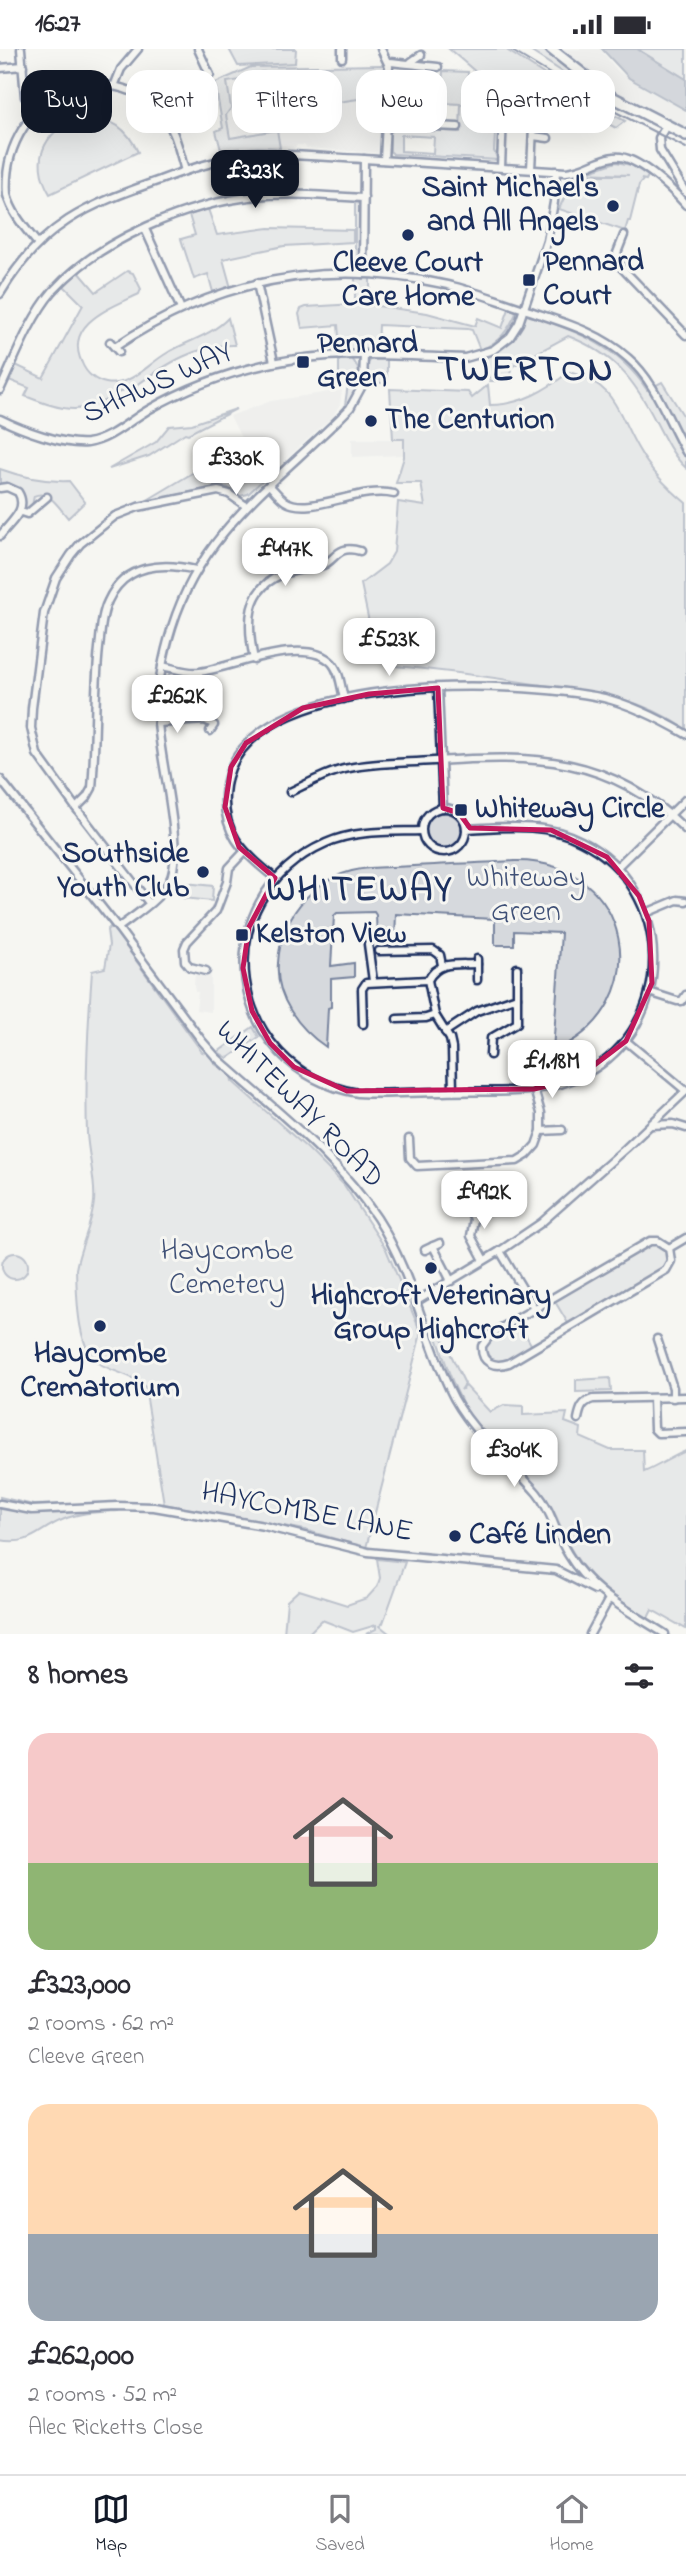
<!DOCTYPE html>
<html lang="en">
<head>
<meta charset="utf-8">
<style>
	body { margin:0; font-family:"Indie Flower",sans-serif; background:#f7f7f7; color:#2b2b33; height:100vh; display:flex; flex-direction:column; font-size:26px; white-space:nowrap }
	* { box-sizing:border-box; margin:0 }
	p { font-size:23px; color:#7c7c81 }
	.icon { flex:none; width:38px; height:38px; fill:none; stroke:currentColor; stroke-width:2; stroke-linecap:round; stroke-linejoin:round }
	.map { position:relative; height:1585px; overflow:hidden }
	.side { display:flex; flex-direction:column; background:#fff; flex:1 }
	.side>* { flex:none }
	.banner { position:absolute; left:21px; top:21px; width:644px; height:63px; display:flex; gap:14px }
	.price { position:absolute; translate:-50% -60px; padding:0 16px; border-radius:14px; background:#fff; color:#222; font-size:23px; line-height:46px; filter:drop-shadow(0 2px 4px #0008) }
	.price::after { content:''; position:absolute; left:50%; top:42px; width:21px; height:16px; margin-left:-10px; background:inherit; clip-path:polygon(0 0,100% 0,50% 100%) }
	.price.active { background:#111827; color:#fff }
	ul { padding:0; list-style:none }
	li { display:grid; align-content:center; gap:14px; height:371px; padding:0 28px }
	li span { display:grid; place-items:center; height:217px; border-radius:21px; color:#555 }
	li>.icon { margin-inline-start:auto }
	span .icon { width:126px; height:126px; fill:#fffc; stroke-width:1 }
	li b { font-size:30px }
	h2 { display:flex; justify-content:space-between; align-items:center; height:84px; padding:0 28px; font-size:30px }
	.pill { padding:0 24px; border-radius:21px; background:#fff; box-shadow:0 7px 28px #0002; font-size:24px; line-height:63px }
	.pill.active { background:#111827; color:#fff }
	.status { display:flex; justify-content:space-between; align-items:center; height:49px; padding:0 35px; background:#fff; direction:ltr }
	.status svg { height:19px; fill:currentColor }
	.tab-bar { display:flex; justify-content:space-around; align-items:center; height:98px; border-top:2px solid #e1e1e2; background:#fff; font-size:19px; color:#7c7c81 }
	.tab-bar a { display:grid; justify-items:center; gap:4px }
	.tab-bar .active { color:#111827 }
	.map>svg:first-child { display:block }
	.built { fill:#e6e7e7 }
	.green { fill:#d6d9dd; stroke:#78849e; stroke-width:2; fill-rule:evenodd }
	.water { fill:#abb2c0; stroke:#717e99; stroke-width:2 }
	.lines { fill:none; stroke-linecap:round; stroke-linejoin:round }
	.minor-casing { stroke:#1b2f5e; stroke-width:11 }
	.highway-casing { stroke:#1b2f5e; stroke-width:14 }
	.minor { stroke:#f6f6f2; stroke-width:6 }
	.highway { stroke:#f6f6f2; stroke-width:9 }
	.rail { stroke:#1b2f5e; stroke-width:2 }
	.marked { fill:none; stroke:#c2185b; stroke-width:5; stroke-linejoin:round }
	.poi-dot { fill:#1b2f5e; stroke:#f6f6f2; stroke-width:2.5 }
	.labels { text-anchor:middle; dominant-baseline:central; stroke-width:6; stroke-linejoin:round; paint-order:stroke }
	.poi-label { font-size:30px; font-weight:bold; fill:#1b2f5e; stroke:#f6f6f2; text-anchor:start }
	.street-label { font-size:30px; fill:#1b2f5e; stroke:#f6f6f2 }
	.park-label { font-size:30px; fill:#405177; stroke:#f6f6f2 }
	.district-label { font-size:37px; font-weight:bold; letter-spacing:2px; fill:#1b2f5e; stroke:#f6f6f2 }
</style>
</head>
<body>
<div class="status"><b>16:27</b><svg viewBox="0 0 49 12"><path d="M0 12V9h3v3zM5 12V6h3v6zM10 12V3h3v9zM15 12V0h3v12zM26 1h20v11H26zM47 4h2v5h-2z"/></svg></div>
<div class="map">
<svg width="686" height="1585" viewBox="0 0 686 1585">
	<rect width="100%" height="100%" fill="#f6f6f2"/>
	<filter id="ink" filterUnits="userSpaceOnUse"><feTurbulence type="fractalNoise" baseFrequency=".0143" numOctaves="2"/><feDisplacementMap in="SourceGraphic" scale="14" xChannelSelector="R" yChannelSelector="G"/><feConvolveMatrix kernelMatrix="1 2 1 2 8 2 1 2 1" color-interpolation-filters="sRGB"/></filter>
	<g filter="url(#ink)">
		<g class="built">
			<polygon points="560,0 600,0 618,22 646,40 686,61 686,79 600,34"/>
			<polygon points="385,16 385,62 379,104 307,99 304,96 297,96 294,100 258,98 230,102 223,80 215,34 251,18"/>
			<polygon points="342,341 340,355 333,367 268,427 253,412 230,367 271,352"/>
			<polygon points="352,390 403,390 403,406 352,408"/>
			<polygon points="195,925 211,927 211,963 196,961 198,943 195,943 194,936"/>
		</g>
		<g class="green">
			<polygon points="229,0 296,0 295,14 238,17"/>
			<polygon points="449,0 505,0 565,39 625,72 616,79 526,31 484,30"/>
			<polygon points="527,0 546,0 581,30 572,29"/>
			<polygon points="637,0 686,0 686,30"/>
			<polygon points="385,16 385,41 358,50 312,57 308,48 303,49 300,44 288,46 291,64 282,66 281,63 264,66 263,61 270,59 271,56 278,54 274,25 266,27 265,23 261,23 261,28 227,33 231,59 226,66 230,89 277,81 280,99 258,98 221,101 216,82 223,79 215,34 251,18"/>
			<path d="M 443,22 L 468,23 L 467,48 L 499,50 L 500,81 L 495,84 L 494,102 L 498,111 L 393,105 L 390,102 L 390,84 L 395,79 L 460,83 L 461,55 L 441,54 L 442,43 L 432,42 L 432,37 L 442,37 ZM 401,86 L 434,88 L 433,104 L 401,102 Z"/>
			<path d="M 86,68 C 112,69 127,79 138,103 L 50,145 C 28,108 47,77 86,68 Z"/>
			<polygon points="616,113 631,116 648,127 646,131 641,130 643,131 639,136 630,172 628,172 625,182 559,160 572,131 580,126 629,126 584,124"/>
			<polygon points="355,152 361,157 361,217 355,220"/>
			<polygon points="208,160 217,186 269,179 353,181 353,193 284,197 223,210 231,239 213,243 208,225 194,230 181,190 195,186 189,166"/>
			<path d="M 127,222 L 133,224 L 141,240 L 139,245 C 113,258 63,274 82,314 C 86,324 95,332 106,334 C 112,335 121,334 127,331 C 142,325 153,312 167,304 C 187,292 212,286 228,269 L 235,296 C 197,295 167,315 137,336 C 124,339 114,347 102,353 C 76,367 50,357 25,347 L 29,339 L 9,331 L 16,316 L 43,329 L 83,256 L 64,237 L 79,223 L 96,243 Z"/>
			<path d="M 355,229 L 370,229 L 370,256 L 427,264 L 475,277 L 478,269 L 502,279 L 509,260 L 517,262 C 509,281 499,294 480,301 L 472,281 L 468,280 L 379,276 L 378,300 L 340,300 L 338,276 L 302,279 L 299,265 L 301,260 L 306,258 L 355,255 Z"/>
			<path d="M 525,264 C 573,281 618,296 647,341 L 662,333 L 686,371 L 686,419 C 672,406 665,390 656,373 C 634,330 614,305 568,287 L 511,318 L 512,332 L 490,332 L 483,310 C 506,301 516,286 525,264 Z"/>
			<polygon points="372,309 387,309 387,335 369,332 367,316"/>
			<path d="M 339,310 L 352,310 C 367,326 355,349 344,363 L 348,335 L 339,335 Z"/>
			<path d="M 569,323 C 617,335 617,364 639,401 C 650,421 668,439 686,454 L 686,680 C 633,644 589,643 528,634 C 483,627 439,621 394,617 L 370,608 L 370,575 L 377,571 L 369,573 L 361,535 L 387,515 L 394,503 L 398,453 L 425,457 L 421,434 L 396,434 L 404,408 L 404,390 L 393,390 L 390,340 L 468,343 L 472,349 L 488,336 L 490,356 C 521,356 546,341 569,323 Z"/>
			<polygon points="236,360 188,385 185,384 149,407 109,420 156,393 169,377 192,375"/>
			<polygon points="243,394 252,413 267,427 248,445 240,447 227,438 219,437 144,453"/>
			<path d="M 0,420 C 22,428 46,433 69,432 L 85,453 L 68,469 C 59,459 49,440 34,447 L 32,457 L 26,461 C 24,443 19,435 0,436 Z"/>
			<polygon points="173,623 181,625 184,632 176,643 169,646 164,642 166,628"/>
			<circle cx="444" cy="781" r="18"/>
			<path d="M 515,812 C 632,810 661,957 553,1002 L 561,884 L 514,882 L 514,896 L 495,896 L 495,870 L 396,865 L 395,889 L 377,890 L 376,866 L 374,863 L 337,864 L 334,867 L 331,917 L 354,914 L 354,928 L 331,930 L 331,958 L 328,959 L 326,998 C 299,980 275,948 278,914 C 281,863 319,823 370,819 C 385,818 399,818 413,817 C 447,815 481,814 515,812 Z"/>
			<polygon points="185,834 213,837 212,852 183,849"/>
			<path d="M 111,877 L 202,1003 L 209,1005 L 215,1015 L 231,1026 L 232,1032 L 308,1100 L 344,1136 L 386,1200 L 421,1284 L 366,1499 L 305,1481 L 164,1455 L 145,1338 C 131,1325 115,1324 100,1315 C 76,1301 77,1245 76,1220 C 80,1197 92,1176 94,1153 C 96,1131 88,1106 87,1084 C 85,1029 88,976 92,922 L 105,919 L 109,896 L 107,881 Z"/>
			<polygon points="253,978 259,988 228,1009 218,1003"/>
			<path d="M 649,1195 C 660,1195 668,1198 668,1210 L 662,1220 L 569,1276 L 554,1251 Z"/>
			<circle cx="15" cy="1217" r="13"/>
			<polygon points="518,1273 532,1297 504,1313 493,1314 486,1308 486,1295"/>
			<path d="M 439,1281 L 465,1335 L 461,1341 L 466,1337 L 490,1363 L 504,1356 L 523,1357 L 523,1366 L 567,1364 L 565,1373 L 581,1379 L 580,1388 L 610,1401 L 643,1401 L 644,1423 C 659,1417 671,1408 686,1402 L 686,1580 L 652,1561 L 648,1569 C 614,1549 585,1529 567,1493 C 560,1478 556,1462 546,1449 C 528,1424 502,1406 482,1383 C 457,1354 447,1318 435,1282 Z"/>
			<polygon points="610,1329 611,1342 576,1343 576,1331"/>
			<path d="M 0,1448 L 33,1456 L 122,1454 L 118,1462 C 99,1463 80,1463 62,1471 C 37,1481 32,1497 0,1491 Z"/>
			<polygon points="377,1510 405,1513 383,1574 380,1577 390,1585 366,1585 376,1580 376,1576 353,1583 322,1571 308,1585 284,1585 287,1552 299,1541 347,1556 367,1549 377,1538 380,1529"/>
		</g>
		<polygon class="water" points="602,0 637,0 686,30 686,61 629,29"/>
		<g class="lines">
			<g class="minor-casing">
				<g id="minor">
					<polyline points="21,0 25,48 32,56"/>
					<polyline points="381,0 389,17 384,111"/>
					<polyline points="342,9 342,0"/>
					<path d="M 388,13 C 406,14 421,17 438,18"/>
					<polyline points="411,13 421,6"/>
					<polyline points="0,19 23,17"/>
					<polyline points="115,35 121,20 138,0"/>
					<polyline points="156,58 174,44 210,26 198,0"/>
					<polyline points="386,75 458,78"/>
					<polyline points="666,77 659,89 660,101 686,144"/>
					<polyline points="533,87 548,89"/>
					<polyline points="501,118 504,40"/>
					<polyline points="531,120 533,78"/>
					<polyline points="145,180 181,260"/>
					<polyline points="624,186 617,204 621,218 686,286"/>
					<path d="M 38,195 C 26,180 12,165 7,146 C 0,55 98,0 161,63 C 175,80 179,101 185,122"/>
					<polyline points="363,225 364,110"/>
					<polyline points="257,234 274,313"/>
					<path d="M 0,245 C 42,174 86,157 160,131 C 191,119 224,108 258,106 C 293,104 329,109 364,110 C 431,114 499,119 566,123 C 584,122 597,110 614,108 C 635,104 673,141 686,156"/>
					<polyline points="110,293 119,303"/>
					<path d="M 115,298 C 217,229 328,209 448,236 C 474,242 499,252 524,260 C 561,273 598,282 628,309 C 656,333 668,372 686,403"/>
					<path d="M 0,341 C 15,309 30,269 53,242 C 100,190 188,154 257,147 C 292,143 329,148 364,149"/>
					<path d="M 0,370 C 22,381 63,396 87,394 C 110,391 129,372 148,361 C 186,339 230,323 273,314 C 336,301 401,307 465,309 L 493,301 L 510,288 L 519,274 L 547,192 L 554,153 L 556,122"/>
					<path d="M 269,436 C 274,441 279,448 285,452 C 309,468 361,436 394,445"/>
					<path d="M 0,439 L 7,438 L 18,443 C 29,461 10,473 0,487"/>
					<polyline points="21,463 27,465 47,448"/>
					<path d="M 254,611 C 247,576 244,538 286,524 C 298,520 311,519 323,516 C 336,511 337,495 360,502"/>
					<path d="M 162,617 C 173,619 188,625 200,623 C 232,618 306,586 332,614 C 340,623 341,638 344,650"/>
					<polyline points="438,639 443,759"/>
					<path d="M 158,651 C 180,654 186,639 198,624"/>
					<polyline points="158,674 205,671 214,676 210,682"/>
					<path d="M 0,730 L 118,879 L 202,992 L 216,1008 C 272,1059 335,1105 377,1169 C 411,1222 423,1283 449,1339 C 469,1383 506,1408 537,1444 C 552,1462 556,1486 568,1505 C 590,1543 629,1562 665,1585"/>
					<path d="M 290,743 C 309,734 328,723 349,719 C 377,713 406,714 434,712 C 534,706 609,705 686,781"/>
					<circle cx="444" cy="781" r="22"/>
					<path d="M 76,759 L 87,748 L 92,739 C 96,693 94,646 99,599 C 101,584 101,566 108,552 C 125,515 162,513 196,521"/>
					<path d="M 421,782 C 390,783 355,781 326,794 C 202,849 225,1021 358,1044 C 386,1046 415,1043 443,1043 C 489,1041 543,1048 585,1025 C 678,976 675,839 581,792 C 545,773 505,778 466,780"/>
					<polyline points="618,817 686,750"/>
					<path d="M 275,829 C 243,804 219,782 226,737 C 243,619 519,631 604,649 C 633,656 660,670 686,685"/>
					<polyline points="149,854 76,759 37,705 31,679 32,659 44,564 56,529 71,506 80,495 115,467 138,458 218,442 229,445 246,457"/>
					<polyline points="646,864 677,851 686,852"/>
					<path d="M 118,879 C 135,866 158,852 169,833 C 186,803 159,711 158,671 C 156,640 163,607 172,578 C 203,478 281,430 350,359 L 363,335 L 364,306"/>
					<polyline points="368,895 373,932"/>
					<polyline points="379,902 433,901 440,906 442,916"/>
					<polyline points="477,910 477,931"/>
					<polyline points="206,922 190,918 185,912 184,900 187,893 216,862 227,833 229,819 244,803"/>
					<polyline points="649,943 677,952 682,952 686,946"/>
					<polyline points="397,970 426,969 435,966"/>
					<polyline points="363,975 362,940 366,934 428,931"/>
					<polyline points="445,983 477,962 517,948 517,919"/>
					<polyline points="626,992 686,1042"/>
					<polyline points="490,1006 491,989 517,974 517,948"/>
					<path d="M 453,1042 L 452,999 L 450,990 L 435,966 L 428,931 C 439,911 457,916 477,915"/>
					<polyline points="651,1076 673,1075 686,1079"/>
					<polyline points="541,1082 562,1081"/>
					<polyline points="409,1090 410,1109 417,1117 517,1112 527,1106 536,1096 541,1082 541,1064 534,1040"/>
					<polyline points="471,1164 474,1170 471,1187 484,1211"/>
					<path d="M 650,1192 L 658,1192 L 669,1199 L 671,1212 L 666,1221 L 509,1314 C 494,1319 481,1314 482,1297 L 491,1285 Z"/>
					<polyline points="433,1197 451,1232"/>
					<polyline points="669,1199 686,1189"/>
					<polyline points="425,1201 440,1194"/>
					<polyline points="500,1202 534,1259"/>
					<polyline points="417,1252 500,1202 541,1174 626,1099 686,1042"/>
					<polyline points="657,1290 673,1339 673,1349"/>
					<polyline points="653,1350 654,1380 658,1384 686,1383"/>
					<path d="M 578,1370 C 580,1360 582,1353 593,1350 L 686,1348"/>
					<polyline points="0,1455 32,1461 117,1457 154,1458 264,1477 368,1503 556,1521 595,1541"/>
					<polyline points="590,1585 609,1550"/>
				</g>
			</g>
			<g class="highway-casing">
				<polyline id="highway" points="551,0 612,48 686,86"/>
			</g>
			<use href="#minor" class="minor"/>
			<use href="#highway" class="highway"/>
			<polyline class="rail" points="509,0 598,54 686,99"/>
		</g>
	</g>
	<path d="M0 0H686V1585H0ZM 438,639 L 443,759 L 459,764 L 470,779 L 551,781 L 607,808 L 639,847 L 649,872 L 652,934 L 626,992 L 576,1030 L 534,1040 L 347,1042 L 294,1018 L 270,994 L 252,962 L 243,919 L 249,878 L 275,829 L 239,798 L 225,758 L 231,718 L 246,694 L 303,659 L 369,645 Z" fill="#f6f6f2" fill-opacity=".55" fill-rule="evenodd"/>
	<path class="marked" d="M 438,639 L 443,759 L 459,764 L 470,779 L 551,781 L 607,808 L 639,847 L 649,872 L 652,934 L 626,992 L 576,1030 L 534,1040 L 347,1042 L 294,1018 L 270,994 L 252,962 L 243,919 L 249,878 L 275,829 L 239,798 L 225,758 L 231,718 L 246,694 L 303,659 L 369,645 Z"/>
	<g class="poi-dot">
		<circle cx="613" cy="157" r="7"/>
		<circle cx="408" cy="186" r="7"/>
		<rect x="522" y="224" width="14" height="14" rx="3.5"/>
		<rect x="296" y="306" width="14" height="14" rx="3.5"/>
		<circle cx="371" cy="372" r="7"/>
		<rect x="454" y="754" width="14" height="14" rx="3.5"/>
		<circle cx="203" cy="823" r="7"/>
		<rect x="235" y="879" width="14" height="14" rx="3.5"/>
		<circle cx="431" cy="1219" r="7"/>
		<circle cx="100" cy="1277" r="7"/>
		<circle cx="455" cy="1487" r="7"/>
	</g>
	<g class="labels">
		<g class="poi-label">
			<text x="599" y="140" text-anchor="end">Saint Michael's<tspan x="599" dy="34">and All Angels</tspan></text>
			<text x="543" y="214">Pennard<tspan x="543" dy="34">Court</tspan></text>
			<text x="408" y="215" text-anchor="middle">Cleeve Court<tspan x="408" dy="34">Care Home</tspan></text>
			<text x="317" y="296">Pennard<tspan x="317" dy="34">Green</tspan></text>
			<text x="385" y="372">The Centurion</text>
			<text x="475" y="761">Whiteway Circle</text>
			<text x="189" y="806" text-anchor="end">Southside<tspan x="189" dy="34">Youth Club</tspan></text>
			<text x="256" y="886">Kelston View</text>
			<text x="431" y="1248" text-anchor="middle">Highcroft Veterinary<tspan x="431" dy="34">Group Highcroft</tspan></text>
			<text x="100" y="1306" text-anchor="middle">Haycombe<tspan x="100" dy="34">Crematorium</tspan></text>
			<text x="469" y="1487">Café Linden</text>
		</g>
		<g class="street-label">
			<text transform="translate(158 335) rotate(-24)">SHAWS WAY</text>
			<text transform="translate(299 1056) rotate(45)">WHITEWAY ROAD</text>
			<text transform="translate(307 1464) rotate(11)">HAYCOMBE LANE</text>
		</g>
		<g class="park-label">
			<text x="526" y="830">Whiteway<tspan x="526" dy="34">Green</tspan></text>
			<text x="227" y="1203">Haycombe<tspan x="227" dy="34">Cemetery</tspan></text>
		</g>
		<g class="district-label">
			<text x="526" y="322">TWERTON</text>
			<text x="360" y="842">WHITEWAY</text>
		</g>
	</g>
</svg>
<b class="price active" style="left:255px;top:161px">£323K</b>
<b class="price" style="left:236px;top:448px">£330K</b>
<b class="price" style="left:285px;top:539px">£447K</b>
<b class="price" style="left:389px;top:629px">£523K</b>
<b class="price" style="left:177px;top:686px">£262K</b>
<b class="price" style="left:552px;top:1051px">£1.18M</b>
<b class="price" style="left:484px;top:1182px">£492K</b>
<b class="price" style="left:514px;top:1440px">£304K</b>
<div class="banner">
<a class="pill active">Buy</a>
<a class="pill">Rent</a>
<a class="pill">Filters</a>
<a class="pill">New</a>
<a class="pill">Apartment</a>
</div>
</div>
<section class="side">
<h2>8 homes<svg class="icon" aria-label="filters" viewBox="0 0 24 24"><path d="M4 7h16M4 17h16"/><circle cx="9" cy="7" r="2"/><circle cx="15" cy="17" r="2"/></svg></h2>
<ul>
<li><span style="background:linear-gradient(#f6c9c9 60%,#8fb573 0)"><svg class="icon" aria-label="home" viewBox="0 0 24 24"><path d="M3 11l9-7 9 7M6 9v11h12V9"/></svg></span><div><b>£323,000</b><p>2 rooms · 62 m²</p><p>Cleeve Green</p></div></li>
<li><span style="background:linear-gradient(#ffd9b3 60%,#9aa5b1 0)"><svg class="icon" aria-label="home" viewBox="0 0 24 24"><path d="M3 11l9-7 9 7M6 9v11h12V9"/></svg></span><div><b>£262,000</b><p>2 rooms · 52 m²</p><p>Alec Ricketts Close</p></div></li>
</ul>
</section>
<nav class="tab-bar">
<a class="active"><svg class="icon" aria-label="map" viewBox="0 0 24 24"><path d="M3 6l6-2 6 2 6-2v14l-6 2-6-2-6 2zM9 4v14M15 6v14"/></svg>Map</a>
<a><svg class="icon" aria-label="saved" viewBox="0 0 24 24"><path d="M7 4h10v16l-5-4-5 4z"/></svg>Saved</a>
<a><svg class="icon" aria-label="home" viewBox="0 0 24 24"><path d="M3 11l9-7 9 7M6 9v11h12V9"/></svg>Home</a>
</nav>
</body>
</html>
